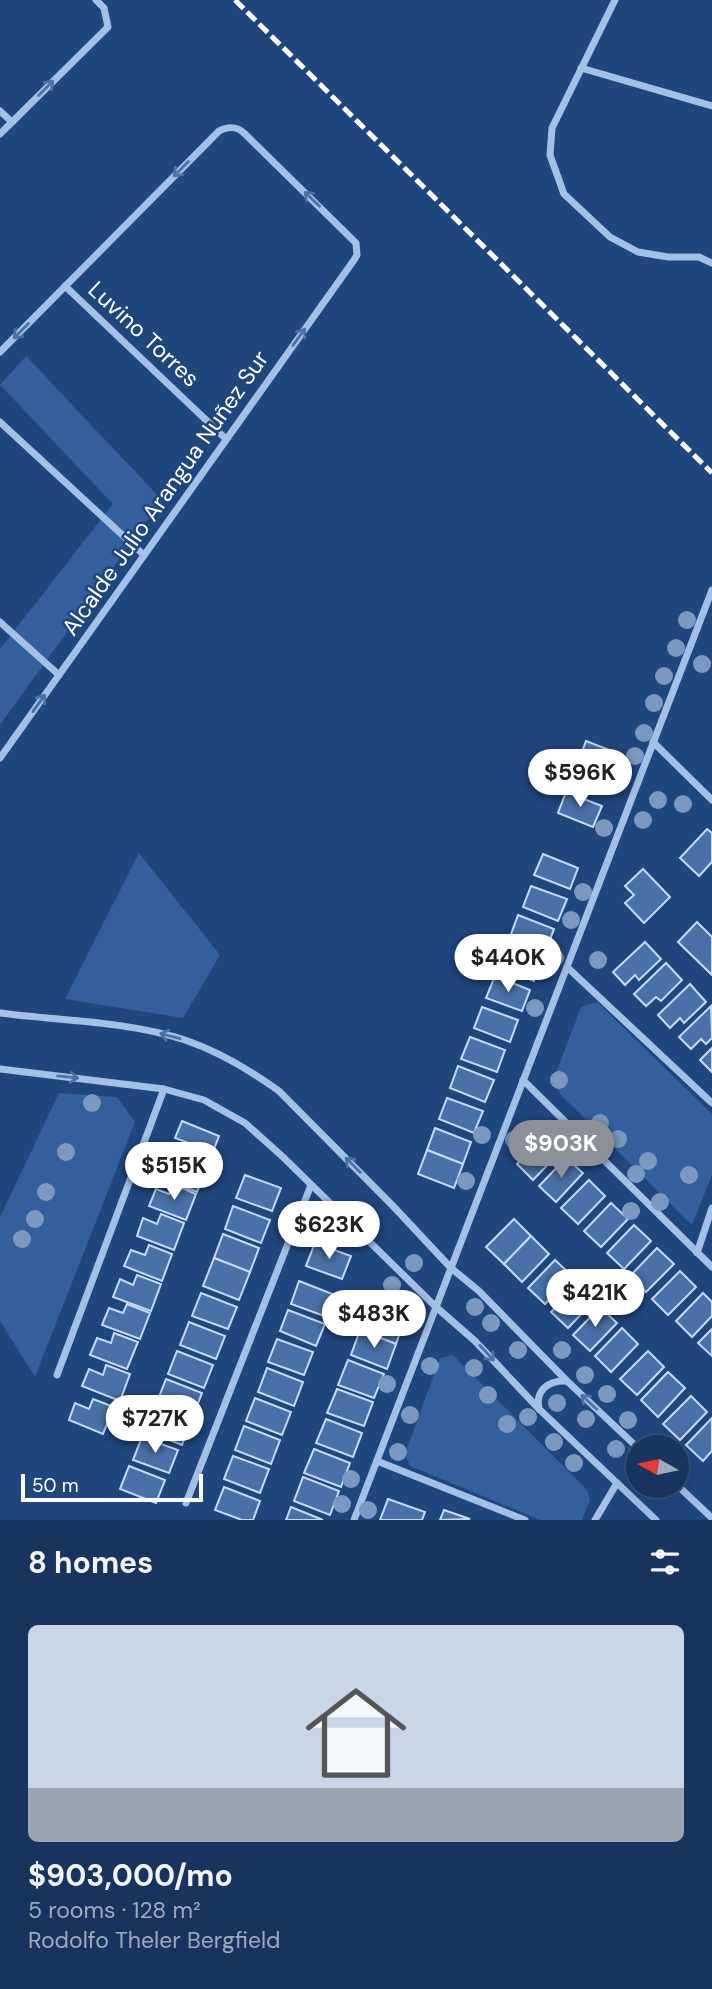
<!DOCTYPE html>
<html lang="en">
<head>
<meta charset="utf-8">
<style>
	body { margin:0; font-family:"DM Sans",sans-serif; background:#213c64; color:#f1f3f6; height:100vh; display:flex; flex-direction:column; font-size:26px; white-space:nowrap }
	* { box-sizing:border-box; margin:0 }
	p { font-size:23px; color:#9faabc }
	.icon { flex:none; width:38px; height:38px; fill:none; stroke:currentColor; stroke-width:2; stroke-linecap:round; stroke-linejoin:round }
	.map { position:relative; height:1520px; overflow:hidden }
	.side { display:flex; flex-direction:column; background:#18345e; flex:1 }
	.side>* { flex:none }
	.needle { width:46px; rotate:279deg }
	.buttons { position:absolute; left:626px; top:1435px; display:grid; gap:14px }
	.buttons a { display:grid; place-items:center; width:63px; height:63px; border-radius:50%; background:#18345e; box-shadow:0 7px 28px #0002,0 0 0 2px #364f73; font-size:35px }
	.scale { position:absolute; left:21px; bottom:18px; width:182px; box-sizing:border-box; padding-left:7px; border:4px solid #fff; border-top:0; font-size:19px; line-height:24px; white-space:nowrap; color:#fff; -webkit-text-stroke:5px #20467e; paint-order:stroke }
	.price { position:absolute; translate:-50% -60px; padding:0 16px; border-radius:24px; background:#fff; color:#222; font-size:23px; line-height:46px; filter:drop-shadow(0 2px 4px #0008) }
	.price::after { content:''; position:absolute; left:50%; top:42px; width:21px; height:16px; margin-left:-10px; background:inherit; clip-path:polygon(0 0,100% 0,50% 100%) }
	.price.current { background:#8c9099; color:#fff }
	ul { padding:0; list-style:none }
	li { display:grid; align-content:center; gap:14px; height:371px; padding:0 28px }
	li span { display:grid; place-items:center; height:217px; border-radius:10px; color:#555 }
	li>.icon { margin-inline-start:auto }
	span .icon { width:126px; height:126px; fill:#fffc; stroke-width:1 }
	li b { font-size:30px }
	h2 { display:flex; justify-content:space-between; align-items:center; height:84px; padding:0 28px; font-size:30px }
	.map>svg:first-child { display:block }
	.green { fill:#335f9d }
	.building { fill:#4970a8; stroke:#c8dbf6; stroke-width:2 }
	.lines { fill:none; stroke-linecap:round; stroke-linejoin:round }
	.minor { stroke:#a4c0e7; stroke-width:7 }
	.rail { stroke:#fff; stroke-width:5; stroke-dasharray:12 5; stroke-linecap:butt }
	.tree { fill:#7c98c0 }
	.oneway { stroke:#4e71a3 }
	.labels { text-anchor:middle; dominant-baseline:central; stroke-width:5; stroke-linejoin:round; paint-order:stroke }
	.street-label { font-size:23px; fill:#fff; stroke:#20467e }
</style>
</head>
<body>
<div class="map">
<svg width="712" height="1520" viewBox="0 0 712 1520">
	<rect width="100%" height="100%" fill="#20467e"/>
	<g class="green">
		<polygon points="26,356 162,500 0,725 0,649 113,504 0,385"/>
		<polygon points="139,853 220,955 183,1018 65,999"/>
		<polygon points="597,1002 712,1114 712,1175 692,1225 560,1094 554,1078 581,1007"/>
		<polygon points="59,1093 117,1097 135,1122 35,1377 0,1321 0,1217"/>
		<polygon points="453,1355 587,1490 590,1500 582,1520 540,1520 410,1466 405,1454 440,1358"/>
	</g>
	<g class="building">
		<polygon points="586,741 622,755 613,777 578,763"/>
		<polygon points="566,792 602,806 593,827 558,813"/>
		<polygon points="707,829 712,833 712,862 699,876 680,858"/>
		<polygon points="543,854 578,868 570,889 534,875"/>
		<polygon points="643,869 670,897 644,923 625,903 634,895 625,886"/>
		<polygon points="531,886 567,899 558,921 523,907"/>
		<polygon points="518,915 554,929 546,950 510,937"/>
		<polygon points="697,922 712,937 712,975 678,942"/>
		<polygon points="645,942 661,959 639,980 635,975 625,985 613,972"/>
		<polygon points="506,946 542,960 534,981 498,968"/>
		<polygon points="666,963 682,980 661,1001 656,997 646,1006 634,994"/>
		<polygon points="495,976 530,990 522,1011 486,998"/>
		<polygon points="690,984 706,1002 684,1023 680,1018 670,1028 658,1015"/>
		<polygon points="711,1006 712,1038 706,1044 701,1039 691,1049 679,1037"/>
		<polygon points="482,1007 518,1020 510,1042 474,1028"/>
		<polygon points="470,1037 505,1050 497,1072 461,1059"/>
		<polygon points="712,1048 712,1072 700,1060"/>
		<polygon points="458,1066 494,1080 485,1102 450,1088"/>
		<polygon points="447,1098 483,1111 474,1133 439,1119"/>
		<polygon points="182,1121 219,1136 209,1162 185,1153 189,1143 175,1138"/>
		<polygon points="435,1128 471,1142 463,1164 427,1150"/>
		<polygon points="544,1136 560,1152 533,1180 517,1164"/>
		<polygon points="427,1150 463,1164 454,1188 418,1174"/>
		<polygon points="184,1156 208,1165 197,1192 160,1177 167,1160 180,1166"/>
		<polygon points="566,1158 583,1173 556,1202 539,1186"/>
		<polygon points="245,1175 281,1188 272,1211 236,1198"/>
		<polygon points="589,1180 605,1196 578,1224 561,1208"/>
		<polygon points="173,1184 196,1194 186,1220 149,1206 156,1189 169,1194"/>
		<polygon points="611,1203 628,1219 601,1247 584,1231"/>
		<polygon points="233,1206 270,1220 261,1243 225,1229"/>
		<polygon points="161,1214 184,1223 174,1250 137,1236 143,1218 157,1224"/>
		<polygon points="514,1219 531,1236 504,1264 486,1247"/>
		<polygon points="634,1225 651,1241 624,1269 607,1253"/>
		<polygon points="223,1234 259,1248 250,1272 214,1258"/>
		<polygon points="531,1236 549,1254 522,1282 504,1264"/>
		<polygon points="315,1243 351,1256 342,1279 306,1266"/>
		<polygon points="149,1245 172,1254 162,1281 124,1266 131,1250 145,1255"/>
		<polygon points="657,1248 674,1264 646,1292 630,1276"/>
		<polygon points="214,1258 250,1272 239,1300 203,1286"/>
		<polygon points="555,1260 572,1276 545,1304 528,1288"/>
		<polygon points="680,1271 696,1287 668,1315 652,1299"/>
		<polygon points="137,1275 161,1284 151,1311 113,1297 120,1279 133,1285"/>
		<polygon points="299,1281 335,1295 327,1317 291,1304"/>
		<polygon points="579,1284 595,1300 568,1328 551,1312"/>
		<polygon points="201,1293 237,1307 228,1329 192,1316"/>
		<polygon points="703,1293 712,1302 712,1316 692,1337 676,1321"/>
		<polygon points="127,1304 150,1313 140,1339 102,1325 109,1308 123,1313"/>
		<polygon points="369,1305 405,1319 396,1344 360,1330"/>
		<polygon points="600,1307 617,1323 590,1351 573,1335"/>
		<polygon points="288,1310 325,1324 316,1346 280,1331"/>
		<polygon points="189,1322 225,1336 216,1359 180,1345"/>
		<polygon points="622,1328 638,1344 611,1372 595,1356"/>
		<polygon points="712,1329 712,1356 698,1343"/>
		<polygon points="360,1330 396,1344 387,1369 351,1355"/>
		<polygon points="114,1333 138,1342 127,1369 90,1355 97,1338 111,1343"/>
		<polygon points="277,1339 313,1352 304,1375 268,1362"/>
		<polygon points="177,1351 213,1365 204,1388 168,1374"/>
		<polygon points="648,1351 664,1367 637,1395 620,1379"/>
		<polygon points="348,1360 384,1374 374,1398 338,1385"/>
		<polygon points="106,1365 130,1374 120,1401 82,1386 89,1369 103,1375"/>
		<polygon points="267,1368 303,1382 294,1406 258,1392"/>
		<polygon points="668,1372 685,1388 658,1417 641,1400"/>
		<polygon points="166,1379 202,1393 193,1416 157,1402"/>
		<polygon points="337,1389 373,1402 364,1426 327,1413"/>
		<polygon points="691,1396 707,1412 680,1440 663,1424"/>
		<polygon points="255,1398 291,1412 282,1435 246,1421"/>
		<polygon points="93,1399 114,1407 103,1434 69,1420 75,1403 89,1409"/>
		<polygon points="157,1402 193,1416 182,1445 146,1431"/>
		<polygon points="712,1418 712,1451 703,1461 686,1445"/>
		<polygon points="326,1419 362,1433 353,1457 316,1443"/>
		<polygon points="244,1426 280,1440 271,1464 235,1450"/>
		<polygon points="142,1437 178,1450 169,1473 133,1460"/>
		<polygon points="314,1449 350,1463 341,1487 304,1473"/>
		<polygon points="233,1456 269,1469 260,1493 224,1479"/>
		<polygon points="129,1466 165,1480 156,1503 120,1489"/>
		<polygon points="303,1477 339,1491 330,1515 294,1501"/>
		<polygon points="224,1487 260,1501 253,1520 242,1520 215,1510"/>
		<polygon points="388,1499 425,1512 422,1520 380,1520"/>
		<polygon points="291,1507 323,1520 286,1520"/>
		<polygon points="444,1510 470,1519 440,1520"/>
	</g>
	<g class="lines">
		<g class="minor">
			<polyline points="615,0 552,128 550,155 564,194 610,237 638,252 668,257 699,257 712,263"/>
			<polyline points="581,68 712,106"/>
			<polyline points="0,111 12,122"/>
			<polyline points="0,134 108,27 104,8 96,0"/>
			<polyline points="65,286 226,439"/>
			<path d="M 0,352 L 219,131 C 229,126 237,126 245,134 L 356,243 L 357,255 L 354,260 L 0,758"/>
			<polyline points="0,422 144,555"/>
			<polyline points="0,622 59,675"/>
			<polyline points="653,742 712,800"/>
			<polyline points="567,967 712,1103"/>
			<path d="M 0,1013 C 61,1021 127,1021 185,1040 C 220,1052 250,1070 279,1091 L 393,1206 L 451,1268 L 479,1291 L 567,1381 L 639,1449"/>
			<polyline points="0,1069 164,1089 204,1100 245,1123 283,1157 436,1307 475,1341 539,1409 656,1520"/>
			<polyline points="523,1080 712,1267"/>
			<polyline points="697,1253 712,1208"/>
			<polyline points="57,1375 164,1089"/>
			<path d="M 539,1409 C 535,1390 549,1380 566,1381"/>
			<polyline points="377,1461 525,1520"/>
			<polyline points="677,1485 712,1518"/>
			<polyline points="186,1503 311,1185"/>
			<polyline points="354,1520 712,590"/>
			<polyline points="595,1520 617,1483"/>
		</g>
		<polyline class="rail" points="235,0 712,473"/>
	</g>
	<g class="tree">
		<circle cx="687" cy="620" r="9"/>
		<circle cx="676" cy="648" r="9"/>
		<circle cx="702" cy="664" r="9"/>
		<circle cx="664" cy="676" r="9"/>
		<circle cx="654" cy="703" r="9"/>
		<circle cx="644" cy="733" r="9"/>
		<circle cx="635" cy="756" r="9"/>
		<circle cx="658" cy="800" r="9"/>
		<circle cx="683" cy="804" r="9"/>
		<circle cx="643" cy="820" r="9"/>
		<circle cx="604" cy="828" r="9"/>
		<circle cx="583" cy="892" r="9"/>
		<circle cx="571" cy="920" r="9"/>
		<circle cx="555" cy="958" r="9"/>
		<circle cx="598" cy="960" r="9"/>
		<circle cx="535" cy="1008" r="9"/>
		<circle cx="559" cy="1080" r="9"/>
		<circle cx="92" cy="1103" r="9"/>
		<circle cx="600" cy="1123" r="9"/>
		<circle cx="482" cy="1135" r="9"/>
		<circle cx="618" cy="1139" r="9"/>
		<circle cx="514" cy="1140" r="9"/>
		<circle cx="66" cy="1152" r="9"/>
		<circle cx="648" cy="1161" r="9"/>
		<circle cx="636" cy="1174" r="9"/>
		<circle cx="689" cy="1175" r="9"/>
		<circle cx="466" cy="1181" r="9"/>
		<circle cx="46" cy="1192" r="9"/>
		<circle cx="660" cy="1202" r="9"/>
		<circle cx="631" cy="1211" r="9"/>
		<circle cx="35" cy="1219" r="9"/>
		<circle cx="22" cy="1239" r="9"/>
		<circle cx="414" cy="1263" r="9"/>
		<circle cx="392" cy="1285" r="9"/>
		<circle cx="475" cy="1307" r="9"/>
		<circle cx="491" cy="1323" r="9"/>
		<circle cx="518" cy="1350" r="9"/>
		<circle cx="562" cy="1350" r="9"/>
		<circle cx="430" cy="1366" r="9"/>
		<circle cx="474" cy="1368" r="9"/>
		<circle cx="585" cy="1375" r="9"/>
		<circle cx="387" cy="1384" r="9"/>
		<circle cx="607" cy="1394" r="9"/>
		<circle cx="488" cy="1395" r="9"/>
		<circle cx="557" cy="1403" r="9"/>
		<circle cx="410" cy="1415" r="9"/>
		<circle cx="528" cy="1417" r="9"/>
		<circle cx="586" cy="1419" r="9"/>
		<circle cx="628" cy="1420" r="9"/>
		<circle cx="507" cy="1424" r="9"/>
		<circle cx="554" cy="1442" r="9"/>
		<circle cx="616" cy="1449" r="9"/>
		<circle cx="398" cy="1452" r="9"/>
		<circle cx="574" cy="1463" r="9"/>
		<circle cx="351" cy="1479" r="9"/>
		<circle cx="342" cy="1504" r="9"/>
		<circle cx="368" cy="1510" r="9"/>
	</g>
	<defs><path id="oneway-shaft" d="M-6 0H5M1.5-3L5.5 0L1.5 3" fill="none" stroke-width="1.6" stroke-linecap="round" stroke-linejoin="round" transform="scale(1.75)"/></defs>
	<g class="oneway">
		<use href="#oneway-shaft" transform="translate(46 88) rotate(-45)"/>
		<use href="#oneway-shaft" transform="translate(181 169) rotate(135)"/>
		<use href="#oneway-shaft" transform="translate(312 199) rotate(-136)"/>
		<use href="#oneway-shaft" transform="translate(21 331) rotate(135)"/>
		<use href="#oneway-shaft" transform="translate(299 337) rotate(-54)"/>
		<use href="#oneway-shaft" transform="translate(39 703) rotate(-55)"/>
		<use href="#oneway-shaft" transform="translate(170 1036) rotate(-165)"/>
		<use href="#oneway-shaft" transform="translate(68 1077) rotate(6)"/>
		<use href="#oneway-shaft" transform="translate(353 1165) rotate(-135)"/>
		<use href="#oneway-shaft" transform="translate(487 1353) rotate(47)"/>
		<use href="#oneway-shaft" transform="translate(589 1402) rotate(-137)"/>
	</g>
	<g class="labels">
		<g class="street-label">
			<text transform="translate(144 334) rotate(43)">Luvino Torres</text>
			<text transform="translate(165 493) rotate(-55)">Alcalde Julio Arangua Nuñez Sur</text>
		</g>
	</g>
</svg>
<div class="buttons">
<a><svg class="needle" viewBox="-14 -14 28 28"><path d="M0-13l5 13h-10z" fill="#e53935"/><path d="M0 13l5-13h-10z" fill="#9faabc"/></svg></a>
</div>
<div class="scale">50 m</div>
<b class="price" style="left:580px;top:809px">$596K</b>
<b class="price" style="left:508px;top:994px">$440K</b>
<b class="price current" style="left:561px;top:1180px">$903K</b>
<b class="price" style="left:174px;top:1202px">$515K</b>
<b class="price" style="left:329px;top:1261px">$623K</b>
<b class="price" style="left:595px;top:1329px">$421K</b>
<b class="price" style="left:374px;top:1350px">$483K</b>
<b class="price" style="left:155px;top:1455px">$727K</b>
</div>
<section class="side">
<h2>8 homes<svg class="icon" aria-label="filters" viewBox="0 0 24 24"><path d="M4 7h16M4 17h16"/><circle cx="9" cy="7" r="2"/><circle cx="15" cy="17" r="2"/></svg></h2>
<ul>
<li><span style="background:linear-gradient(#c9d6e8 75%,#9aa5b1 0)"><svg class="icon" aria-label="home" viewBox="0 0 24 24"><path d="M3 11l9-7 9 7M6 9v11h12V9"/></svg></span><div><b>$903,000/mo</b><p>5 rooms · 128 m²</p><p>Rodolfo Theler Bergfield</p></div></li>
</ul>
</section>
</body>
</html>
